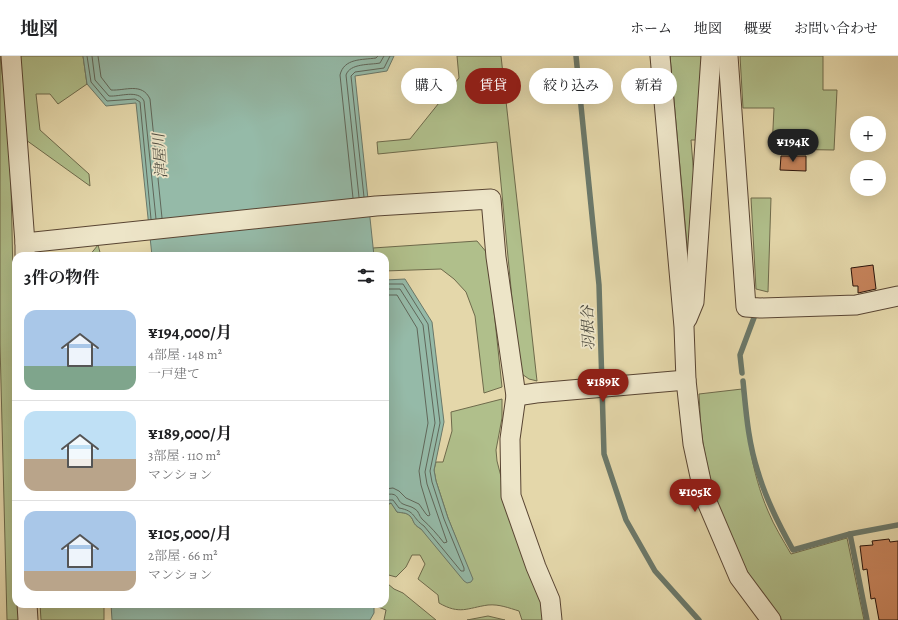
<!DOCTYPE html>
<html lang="ja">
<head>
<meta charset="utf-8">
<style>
	body { margin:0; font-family:Alegreya,"Noto Serif JP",serif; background:#f2f2f2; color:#202124; height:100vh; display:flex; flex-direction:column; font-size:15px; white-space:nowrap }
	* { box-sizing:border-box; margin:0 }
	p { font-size:13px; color:#757577 }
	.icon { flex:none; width:22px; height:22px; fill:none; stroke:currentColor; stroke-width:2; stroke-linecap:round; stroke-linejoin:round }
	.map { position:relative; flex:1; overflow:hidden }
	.sheet { position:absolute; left:12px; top:196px; width:377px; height:356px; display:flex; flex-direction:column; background:#fff; border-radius:12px; box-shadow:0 4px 16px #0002 }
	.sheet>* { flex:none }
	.banner { position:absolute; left:401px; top:12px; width:380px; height:36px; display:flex; gap:8px }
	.buttons { position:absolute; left:850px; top:60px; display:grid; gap:8px }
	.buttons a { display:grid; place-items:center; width:36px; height:36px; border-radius:50%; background:#fff; box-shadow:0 4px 16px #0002; font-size:20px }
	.price { position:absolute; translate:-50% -34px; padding:0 9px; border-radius:14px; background:#8f2418; color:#fff; font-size:13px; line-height:26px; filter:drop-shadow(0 1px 2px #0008) }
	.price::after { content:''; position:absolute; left:50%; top:24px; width:12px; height:9px; margin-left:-6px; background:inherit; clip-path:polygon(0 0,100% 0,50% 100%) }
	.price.active { background:#222; color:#fff }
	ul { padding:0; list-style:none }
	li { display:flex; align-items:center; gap:12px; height:100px; padding:0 12px }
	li+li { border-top:1px solid #e0e0e0 }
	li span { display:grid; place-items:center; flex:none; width:112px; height:80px; border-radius:12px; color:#555 }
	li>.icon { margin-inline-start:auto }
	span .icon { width:48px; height:48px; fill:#fffc; stroke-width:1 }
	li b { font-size:17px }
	h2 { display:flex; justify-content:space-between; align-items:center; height:48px; padding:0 12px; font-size:17px }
	.tag { padding:0 14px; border-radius:18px; background:#fff; box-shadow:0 4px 16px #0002; font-size:14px; line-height:36px }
	.tag.active { background:#8f2418; color:#fff }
	header { display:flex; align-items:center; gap:24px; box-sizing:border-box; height:56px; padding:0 20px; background:#fff; border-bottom:1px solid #e0e0e0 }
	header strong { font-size:19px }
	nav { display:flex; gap:22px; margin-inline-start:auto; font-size:14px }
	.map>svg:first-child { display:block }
	.green { fill:#b0bf8b; stroke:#6e6a4b }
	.water { fill:#95baa8; stroke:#6b7869 }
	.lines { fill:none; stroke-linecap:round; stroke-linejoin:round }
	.shore { stroke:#60675a; stroke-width:1 }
	.stream { stroke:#6b7869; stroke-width:5.5 }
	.building { fill:#c6835b; stroke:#2b140b }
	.minor-casing { stroke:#594533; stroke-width:21 }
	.minor { stroke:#ede5c8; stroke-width:19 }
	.labels { text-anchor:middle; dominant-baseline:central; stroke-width:3.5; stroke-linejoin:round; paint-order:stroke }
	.water-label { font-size:15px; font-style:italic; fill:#504e42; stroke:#ede5c8 }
</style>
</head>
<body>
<header>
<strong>地図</strong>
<nav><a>ホーム</a><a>地図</a><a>概要</a><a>お問い合わせ</a></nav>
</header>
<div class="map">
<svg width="898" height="564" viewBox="0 0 898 564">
	<rect width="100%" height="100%" fill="#e4d7aa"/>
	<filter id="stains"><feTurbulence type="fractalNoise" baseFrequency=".005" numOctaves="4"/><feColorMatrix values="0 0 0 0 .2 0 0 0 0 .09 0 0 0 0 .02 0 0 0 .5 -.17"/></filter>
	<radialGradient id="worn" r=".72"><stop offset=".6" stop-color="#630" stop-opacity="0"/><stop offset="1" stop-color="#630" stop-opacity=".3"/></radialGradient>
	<g class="green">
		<polygon points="0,0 10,80 16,360 16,548 20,548 20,564 7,564 0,288"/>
		<polygon points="18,0 83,0 87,28 58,48 50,38 36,38 40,74 89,118 90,130 26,84"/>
		<polygon points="457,0 501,0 537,325 529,323 519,316 497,86 378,98 377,86 410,83 459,22"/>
		<polygon points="670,0 705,0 701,84 691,84 695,133 691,234"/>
		<polygon points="740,0 823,0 823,34 837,34 834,94 772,93 774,52 743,52"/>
		<polygon points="751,142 771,142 768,236 756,233"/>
		<polygon points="477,185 488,198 502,331 484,337 475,260 466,236 454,223 441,213 385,215 385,200 374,200 373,192"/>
		<polygon points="98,189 101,200 89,200"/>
		<path d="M 742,333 C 747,374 751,416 768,455 C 774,470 783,484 791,498 L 847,482 L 864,564 L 782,564 C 738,514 714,452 703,387 C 700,371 700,354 699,338 Z"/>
		<path d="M 502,343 L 502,362 L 496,394 L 497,405 L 507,444 L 542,548 L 544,564 L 522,564 L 519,555 C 509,552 499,548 488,549 C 467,552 460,559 439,547 L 438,539 L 418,523 L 425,508 L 420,499 L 412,499 L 406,511 L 396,521 L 385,518 L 385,453 L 386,449 L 392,447 L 397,456 C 401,457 406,456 410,460 C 415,465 412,468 421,473 L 472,523 L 448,462 L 436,425 L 434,414 L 436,406 L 443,406 L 452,375 L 451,356 Z"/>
		<polygon points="388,528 394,533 403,537 436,564 384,564 386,554 373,549 374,548 385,548 385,529"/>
		<polygon points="40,548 104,548 104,564 41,564"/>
		<polygon points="488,560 505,564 467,564"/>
	</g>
	<g class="water">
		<polygon points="83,0 394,0 387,15 355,20 374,200 152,200 136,47 106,50 87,28"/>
		<path d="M 405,223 L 432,266 L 444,366 L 434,414 L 436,425 L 448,462 L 473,523 L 471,526 L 467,527 L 464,525 L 421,473 C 411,467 415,465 410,460 C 406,456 401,457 397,456 L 391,447 L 386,449 L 385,453 L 385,224 Z"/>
		<polygon points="111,548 374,548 374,557 370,564 112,564"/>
	</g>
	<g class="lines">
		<g class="shore">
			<polyline points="87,0 91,26 107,45 135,43 140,46 151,163"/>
			<path d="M 92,0 L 95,24 L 109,40 C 120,41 138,33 144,45 L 156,163"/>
			<path d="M 98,0 L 101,21 L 111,34 C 125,35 142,26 150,43 L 162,162"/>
			<path d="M 359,141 L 346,19 C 350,7 370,9 380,7 L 384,0"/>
			<polyline points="364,141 351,20 355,16 384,12 390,0"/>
			<path d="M 353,142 L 340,19 C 344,2 362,4 376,2 L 378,0"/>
			<path d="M 385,228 L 403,228 L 428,268 L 440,367 L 430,415 L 432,426 L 444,463 L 464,512 L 464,515 L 461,515 L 424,470 C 412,462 416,455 399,452 L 393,444 L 388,444 L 385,445"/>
			<path d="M 385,233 L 400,233 L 423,269 L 435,367 L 425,416 L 427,428 L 447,486 L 444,487 C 437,478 430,470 422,463 C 419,460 419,455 415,453 C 411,450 407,450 403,448 C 396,445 400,435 385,439"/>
			<polyline points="385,239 397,239 417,272 428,367 419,415 421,429 430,459 428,460 426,458 419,448 406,442 399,435 393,432 385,433"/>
		</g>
		<g class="stream">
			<polyline points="576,0 599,229 604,398 626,464 655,515 699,564"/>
			<polyline points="742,317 740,299 755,259"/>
			<path d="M 743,325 C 746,355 748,386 758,416 C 766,444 779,469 793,494 L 850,478 L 867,564"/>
			<polyline points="850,478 898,469"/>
		</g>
	</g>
	<g class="building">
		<polygon points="781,100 806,100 806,115 780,114"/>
		<polygon points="873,209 876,233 858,237 858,230 853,230 851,212"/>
		<polygon points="889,483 890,486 898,485 898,564 879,564 875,542 871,543 867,513 863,514 860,490 873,489 872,485"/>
	</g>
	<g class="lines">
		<g class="minor-casing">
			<g id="minor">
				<polyline points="11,0 25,187 25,199"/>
				<polyline points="660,0 684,271 686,324 693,388 704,439 739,521 771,564"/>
				<polyline points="728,0 746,251 760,252 856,249 898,240"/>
				<polyline points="25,187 376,150 491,143 496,201 516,340 510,383 511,440 536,511 550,544 552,564"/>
				<polyline points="687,263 694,246 711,0"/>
				<polyline points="516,340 536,337 686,324"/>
				<polyline points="27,548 28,564"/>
			</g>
		</g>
		<use href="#minor" class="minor"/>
	</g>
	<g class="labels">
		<g class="water-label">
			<text transform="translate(160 100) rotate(-94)">津屋川</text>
			<text transform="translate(588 272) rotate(-92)">羽根谷</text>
		</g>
	</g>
	<rect width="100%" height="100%" filter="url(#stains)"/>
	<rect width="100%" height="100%" fill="url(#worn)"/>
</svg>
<div class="buttons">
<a>+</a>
<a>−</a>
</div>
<b class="price active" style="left:793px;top:107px">¥194K</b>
<b class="price" style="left:603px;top:347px">¥189K</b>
<b class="price" style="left:695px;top:457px">¥105K</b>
<div class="banner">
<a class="tag">購入</a>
<a class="tag active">賃貸</a>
<a class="tag">絞り込み</a>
<a class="tag">新着</a>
</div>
<section class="sheet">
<h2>3件の物件<svg class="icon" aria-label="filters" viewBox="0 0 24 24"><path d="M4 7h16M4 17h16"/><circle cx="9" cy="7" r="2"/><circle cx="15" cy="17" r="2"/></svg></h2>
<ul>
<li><span style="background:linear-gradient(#a9c7e8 70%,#7fa58c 0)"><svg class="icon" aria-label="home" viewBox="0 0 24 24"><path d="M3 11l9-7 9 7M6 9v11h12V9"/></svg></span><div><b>¥194,000/月</b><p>4部屋 · 148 m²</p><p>一戸建て</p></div></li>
<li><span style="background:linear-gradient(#bfe0f5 60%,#b9a48a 0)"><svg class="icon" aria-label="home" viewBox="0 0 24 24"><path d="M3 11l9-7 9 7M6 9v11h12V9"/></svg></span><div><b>¥189,000/月</b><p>3部屋 · 110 m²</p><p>マンション</p></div></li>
<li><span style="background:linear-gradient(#a9c7e8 75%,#b9a48a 0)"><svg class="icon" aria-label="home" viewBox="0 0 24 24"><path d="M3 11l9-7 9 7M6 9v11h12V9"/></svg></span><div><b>¥105,000/月</b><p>2部屋 · 66 m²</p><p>マンション</p></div></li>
</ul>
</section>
</div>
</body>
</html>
